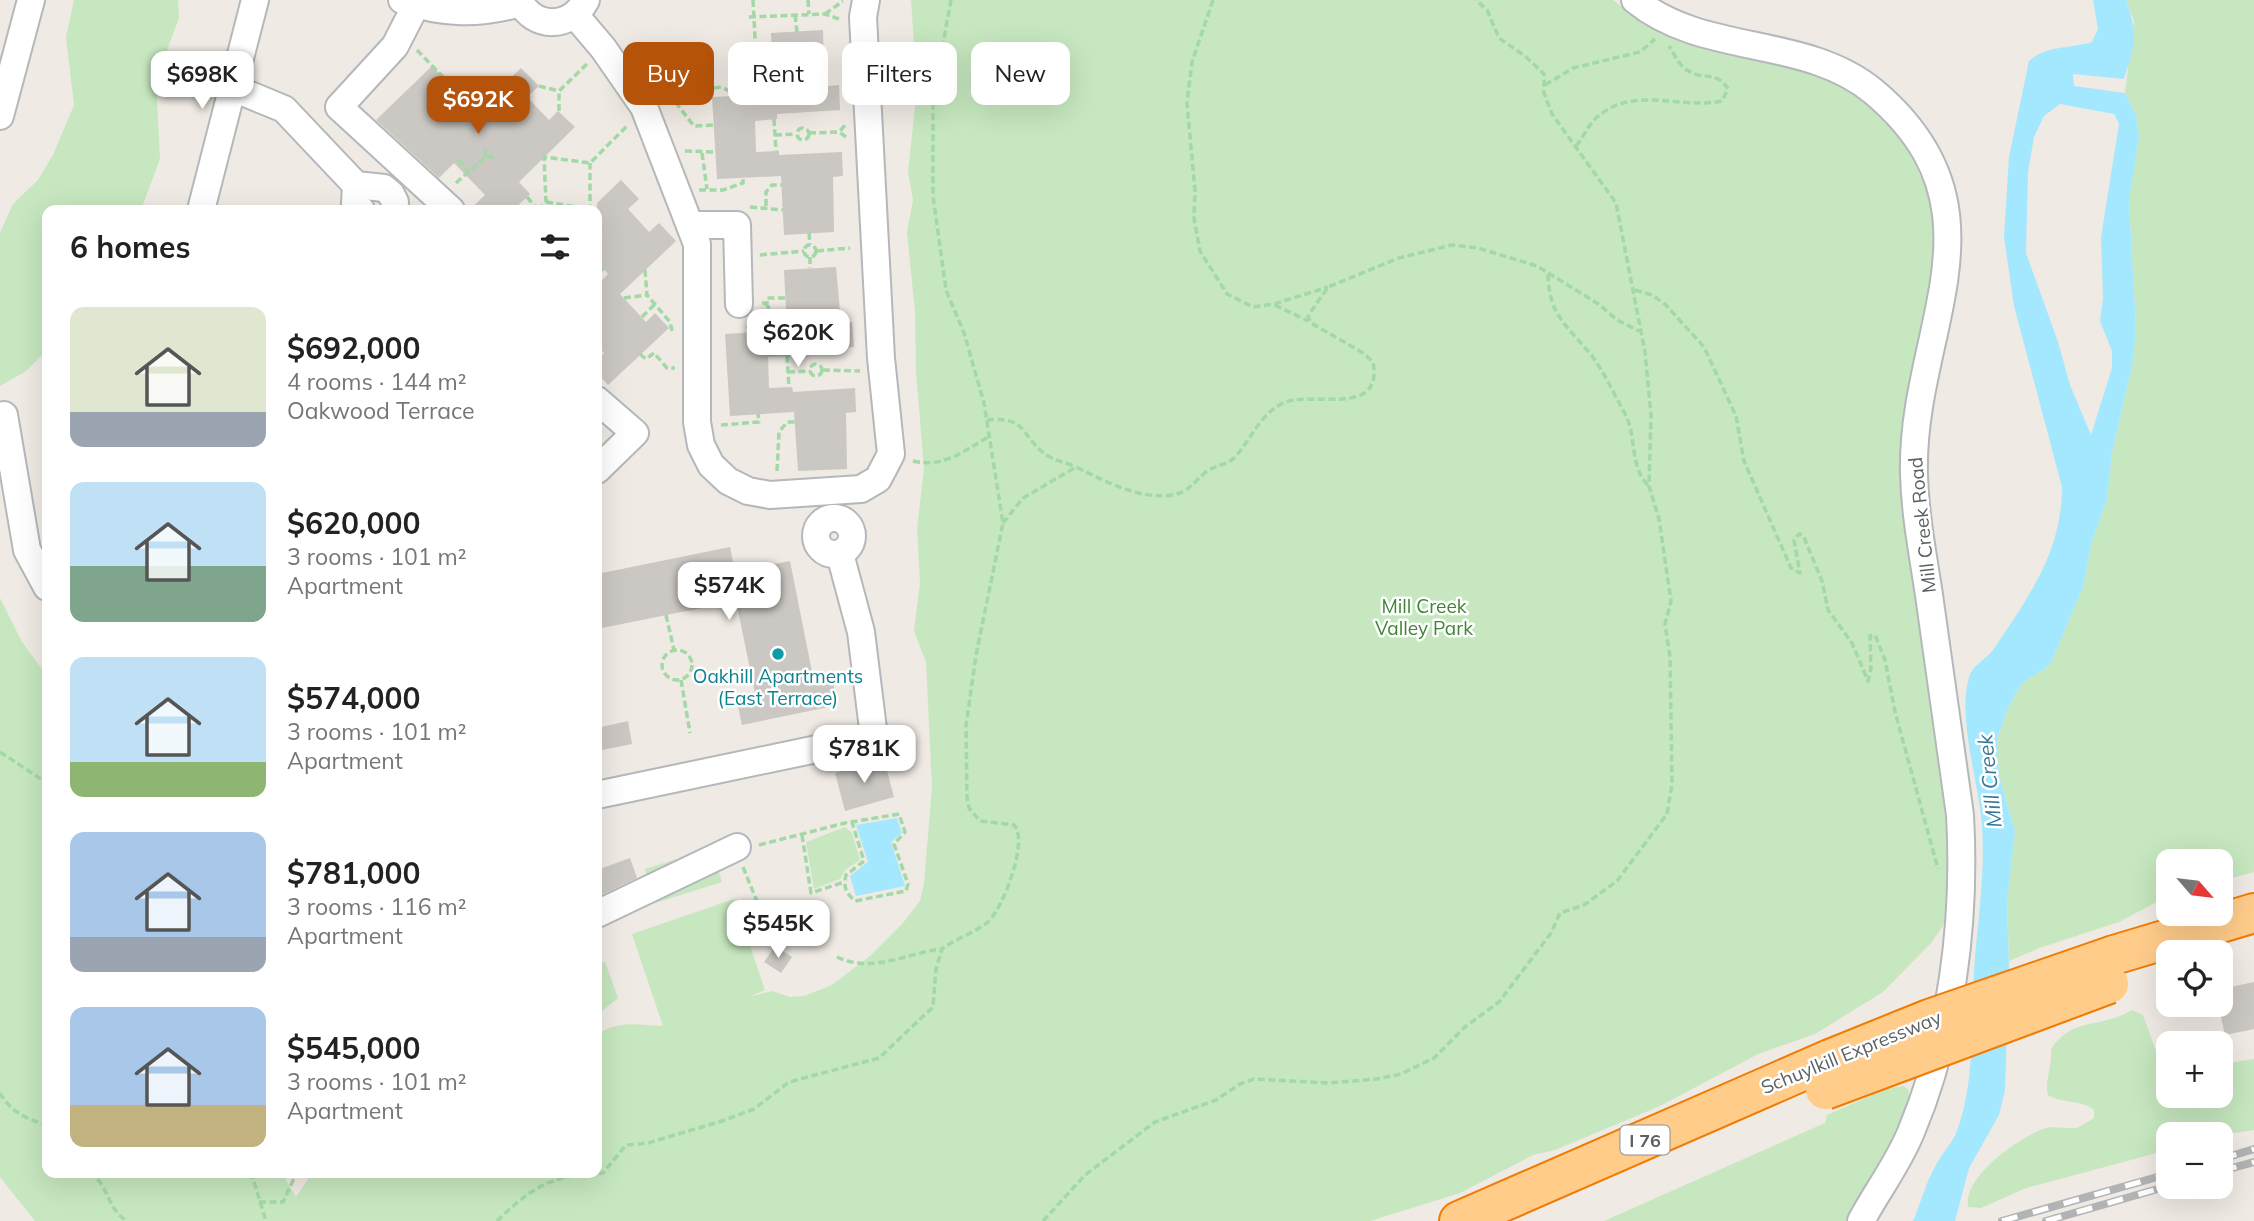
<!DOCTYPE html>
<html lang="en">
<head>
<meta charset="utf-8">
<style>
	body { margin:0; font-family:Mulish,sans-serif; background:#f2f2f2; color:#222; height:100vh; display:flex; flex-direction:column; font-size:26px; white-space:nowrap }
	* { box-sizing:border-box; margin:0 }
	p { font-size:23px; color:#767676 }
	.icon { flex:none; width:38px; height:38px; fill:none; stroke:currentColor; stroke-width:2; stroke-linecap:round; stroke-linejoin:round }
	.map { position:relative; flex:1; overflow:hidden }
	.sheet { position:absolute; left:42px; top:205px; width:560px; height:973px; display:flex; flex-direction:column; background:#fff; border-radius:14px; box-shadow:0 7px 28px #0002 }
	.sheet>* { flex:none }
	.banner { position:absolute; left:623px; top:42px; width:665px; height:63px; display:flex; gap:14px }
	.needle { width:46px; rotate:118deg }
	.controls { position:absolute; left:2156px; top:849px; display:grid; gap:14px }
	.controls a { display:grid; place-items:center; width:77px; height:77px; border-radius:14px; background:#fff; box-shadow:0 7px 28px #0002; font-size:35px }
	.price { position:absolute; translate:-50% -60px; padding:0 16px; border-radius:14px; background:#fff; color:#222; font-size:23px; line-height:46px; filter:drop-shadow(0 2px 4px #0008) }
	.price::after { content:''; position:absolute; left:50%; top:42px; width:21px; height:16px; margin-left:-10px; background:inherit; clip-path:polygon(0 0,100% 0,50% 100%) }
	.price.current { background:#b45309; color:#fff }
	ul { padding:0; list-style:none }
	li { display:flex; align-items:center; gap:21px; height:175px; padding:0 28px }
	li span { display:grid; place-items:center; flex:none; width:196px; height:140px; border-radius:14px; color:#555 }
	li>.icon { margin-inline-start:auto }
	span .icon { width:84px; height:84px; fill:#fffc; stroke-width:1 }
	li b { font-size:30px }
	h2 { display:flex; justify-content:space-between; align-items:center; height:84px; padding:0 28px; font-size:30px }
	.tag { padding:0 24px; border-radius:14px; background:#fff; box-shadow:0 7px 28px #0002; font-size:24px; line-height:63px }
	.tag.current { background:#b45309; color:#fff }
	.map>svg:first-child { display:block }
	.green { fill:#c6e7bf }
	.water { fill:#a3e8ff; fill-rule:evenodd }
	.building { fill:#cbc7c2 }
	.lines { fill:none; stroke-linecap:round; stroke-linejoin:round }
	.minor-casing { stroke:#b4b8bb; stroke-width:30 }
	.highway-casing { stroke:#f27a00; stroke-width:42 }
	.path { stroke:#a2d9a6; stroke-width:3.5; stroke-dasharray:7 3.5; stroke-linecap:butt }
	.minor { stroke:#fff; stroke-width:26 }
	.highway { stroke:#ffcc8a; stroke-width:38 }
	.rail-casing { stroke:#b2b3b4; stroke-width:8 }
	.rail { stroke:#fff; stroke-width:5; stroke-dasharray:16; stroke-linecap:butt }
	.highway-bridge-casing { stroke:#f27a00; stroke-width:42; stroke-linecap:butt }
	.highway-bridge { stroke:#ffcc8a; stroke-width:38 }
	.culture-dot { fill:#0f9aa8; stroke:#fff; stroke-width:2.5 }
	.labels { text-anchor:middle; dominant-baseline:central; stroke-width:5; stroke-linejoin:round; paint-order:stroke }
	.shield { fill:#fff; stroke:#8c9092; stroke-width:2 }
	.shield-label { font-size:18px; font-weight:bold; fill:#5b6164 }
	.street-label { font-size:19px; fill:#5b6164; stroke:#fff }
	.park-label { font-size:19px; fill:#3e8532; stroke:#fff }
	.culture-label { font-size:19px; fill:#0d838f; stroke:#fff }
	.water-label { font-size:21px; font-style:italic; fill:#367899; stroke:#fff }
</style>
</head>
<body>
<div class="map">
<svg width="2254" height="1221" viewBox="0 0 2254 1221">
	<rect width="100%" height="100%" fill="#efeae3"/>
	<g class="green">
		<polygon points="74,0 178,0 179,18 156,80 160,159 141,210 47,210 47,350 26,371 0,386 0,233 13,204 38,180 53,155 74,105 66,37"/>
		<path d="M 911,0 L 1613,0 L 1647,26 L 1712,50 L 1754,55 L 1791,67 L 1843,86 L 1895,123 L 1928,192 L 1935,222 L 1934,275 L 1916,375 L 1903,422 L 1901,474 L 1938,722 L 1950,886 L 1947,919 L 1932,942 L 1883,992 L 1815,1034 L 1758,1054 L 1660,1106 L 1555,1150 L 1533,1155 L 1460,1193 L 1370,1221 L 35,1221 L 0,1177 L 0,598 L 22,642 L 47,676 L 47,1172 L 282,1173 L 296,1197 L 312,1173 L 597,1172 L 597,1034 C 621,1020 637,1025 663,1026 L 632,934 L 734,899 L 765,990 L 748,997 L 772,991 L 790,997 L 804,996 L 832,985 L 870,956 L 903,923 L 920,901 L 924,883 L 932,787 L 926,662 L 914,631 L 920,583 L 917,529 L 924,469 L 916,371 L 915,312 L 907,232 L 913,200 L 908,172 L 917,88 Z"/>
		<polygon points="2126,0 2254,0 2254,872 2221,881 2221,861 2168,861 2168,896 2119,922 2039,948 2009,961 2007,902 2015,831 1999,776 1997,739 2008,708 2022,683 2050,665 2083,587 2091,545 2107,499 2112,452 2132,366 2136,329 2129,201 2139,138 2136,115 2125,93 2134,21"/>
		<polygon points="845,827 852,833 860,860 845,870 840,879 814,889 806,842"/>
		<polygon points="712,848 722,882 655,903 645,869"/>
		<polygon points="597,962 605,962 618,998 597,1015"/>
		<path d="M 2132,1010 L 2143,1015 L 2158,1057 L 2168,1065 L 2168,1096 L 2221,1096 L 2221,1064 L 2254,1059 L 2254,1130 L 2221,1135 L 2168,1134 L 2168,1150 L 2026,1188 L 1981,1208 L 1968,1207 C 1963,1176 2019,1138 2043,1129 C 2052,1125 2065,1129 2075,1128 C 2081,1127 2089,1121 2094,1118 L 2094,1110 C 2081,1099 2062,1104 2048,1095 C 2044,1081 2053,1065 2051,1049 C 2072,1017 2103,1028 2132,1010 Z"/>
		<polygon points="1903,1086 1909,1090 1908,1109 1847,1221 1604,1221 1825,1123 1827,1115 1886,1089"/>
	</g>
	<g class="water">
		<path d="M 2093,0 L 2126,0 C 2138,33 2135,46 2124,79 L 2073,74 L 2074,86 L 2125,93 L 2136,115 L 2139,138 L 2129,201 L 2136,329 L 2132,366 L 2112,452 L 2107,499 L 2091,545 L 2083,587 L 2050,665 L 2022,683 L 2008,708 L 1997,739 L 1999,776 L 2015,831 L 2007,902 L 2009,969 L 2005,1090 L 1999,1115 L 1969,1168 L 1955,1221 L 1913,1221 C 1921,1203 1925,1184 1935,1167 C 1941,1154 1952,1144 1957,1131 C 1977,1076 1970,1014 1975,957 C 1979,913 1985,869 1982,825 C 1979,783 1957,718 1969,677 C 1973,664 1986,660 1993,650 C 2028,598 2062,552 2062,487 L 2014,306 L 2004,237 L 2009,157 L 2029,61 C 2047,45 2070,49 2092,42 L 2098,29 ZM 2060,104 L 2114,114 L 2119,124 L 2101,237 L 2103,298 L 2100,321 L 2112,351 L 2112,368 L 2091,435 L 2070,385 L 2058,342 L 2026,253 L 2028,172 L 2034,137 L 2044,116 Z"/>
		<polygon points="897,818 902,833 891,842 905,886 856,896 850,876 868,862 856,825"/>
	</g>
	<g class="building">
		<polygon points="823,30 824,70 827,70 828,86 839,85 840,110 777,114 777,119 755,121 756,152 779,151 779,155 842,152 843,176 833,177 834,232 784,235 781,176 717,179 712,97 774,94 771,33"/>
		<polygon points="432,66 449,84 442,91 469,118 521,68 539,86 527,97 549,120 558,111 575,127 519,182 530,194 513,210 469,210 485,195 454,163 439,178 376,120"/>
		<polygon points="621,180 639,199 628,209 649,232 659,223 676,241 620,294 646,322 655,313 669,328 608,385 597,373 597,360 604,353 597,345 597,285 608,274 597,261 597,203"/>
		<polygon points="836,267 841,322 852,322 854,347 790,350 790,356 768,357 769,388 792,387 793,392 855,388 856,412 846,413 847,469 798,471 794,412 730,416 725,334 787,330 784,270"/>
		<polygon points="730,547 735,572 790,561 814,682 832,678 838,705 742,725 736,697 755,693 736,601 597,629 597,574"/>
		<polygon points="628,721 632,744 597,751 597,728"/>
		<polygon points="884,759 894,797 845,811 835,773"/>
		<polygon points="630,858 637,878 597,897 597,870"/>
		<polygon points="775,946 792,957 781,973 764,962"/>
		<polygon points="2254,982 2254,1029 2225,1035 2218,1004 2221,1004 2221,989"/>
	</g>
	<g class="lines">
		<g class="minor-casing">
			<g id="minor">
				<path d="M 402,0 C 443,14 479,15 520,3"/>
				<path d="M 519,0 C 534,30 571,29 586,0"/>
				<path d="M 1635,0 C 1703,56 1806,35 1874,92 C 2014,210 1910,332 1914,474 C 1915,515 1923,555 1929,595 C 1939,668 1950,742 1960,815 C 1966,920 1952,1035 1911,1132 C 1898,1164 1877,1191 1861,1221"/>
				<polyline points="416,5 395,46 339,107 451,210"/>
				<polyline points="575,15 603,48 644,107 697,244 697,422 701,445 711,465 728,481 748,491 770,495 861,489 878,479 891,454 881,358 863,17 866,0"/>
				<polyline points="233,88 284,109 356,185 384,188 391,194 395,202 394,210"/>
				<polyline points="0,116 31,0"/>
				<polyline points="356,185 355,204 361,210"/>
				<polyline points="201,210 255,0"/>
				<polyline points="690,225 737,225 739,304"/>
				<polyline points="597,400 635,433 597,470"/>
				<polyline points="4,415 27,550 47,587"/>
				<circle cx="834" cy="536" r="18"/>
				<polyline points="597,795 874,737 861,632 840,554"/>
				<polyline points="597,914 737,847"/>
			</g>
		</g>
		<g class="highway-casing">
			<g id="highway">
				<polyline points="2114,955 2254,913"/>
				<polyline points="1459,1221 1830,1059"/>
			</g>
		</g>
		<g class="path">
			<polyline points="753,0 757,75 774,92"/>
			<polyline points="808,0 809,14"/>
			<polyline points="1213,0 1192,62 1187,103 1195,191 1194,218 1200,251 1227,294 1253,307 1274,304 1328,287"/>
			<polyline points="825,14 843,1"/>
			<polyline points="795,15 797,32"/>
			<polyline points="749,17 825,14 839,19"/>
			<polyline points="417,50 465,100 461,110"/>
			<polyline points="1545,85 1573,68 1640,52 1655,39"/>
			<polyline points="539,86 559,91 587,64"/>
			<polyline points="696,89 699,100"/>
			<polyline points="669,94 694,126 714,125"/>
			<polyline points="663,97 669,93 722,87 729,91 740,91 740,96"/>
			<polyline points="465,100 489,99"/>
			<polyline points="559,111 559,91"/>
			<polyline points="774,119 776,151"/>
			<circle cx="803" cy="134" r="6"/>
			<polyline points="809,133 839,132"/>
			<polyline points="775,135 796,134"/>
			<polyline points="846,137 839,132 846,124"/>
			<path d="M 1576,146 C 1583,138 1587,127 1595,119 C 1632,84 1680,110 1722,101 L 1728,89 C 1717,70 1703,81 1687,70 C 1679,65 1674,54 1669,46"/>
			<polyline points="485,149 486,156"/>
			<polyline points="685,151 716,152"/>
			<polyline points="702,153 707,189"/>
			<polyline points="458,160 469,172"/>
			<polyline points="456,183 486,156 494,158"/>
			<polyline points="699,190 723,190 743,183 743,178"/>
			<polyline points="527,197 538,210"/>
			<polyline points="546,202 590,209 590,163"/>
			<polyline points="766,206 766,192 772,185 782,185"/>
			<polyline points="750,207 783,210"/>
			<polyline points="538,210 546,202 544,157 590,163 627,126"/>
			<polyline points="809,233 810,245"/>
			<circle cx="810" cy="251" r="6"/>
			<polyline points="817,251 850,248"/>
			<polyline points="760,255 804,251"/>
			<polyline points="810,257 810,268"/>
			<polyline points="597,268 605,270"/>
			<polyline points="645,270 647,295 670,322 672,331"/>
			<path d="M 1548,274 C 1549,317 1568,326 1592,356 C 1604,372 1614,394 1624,412 C 1638,436 1628,466 1649,486"/>
			<polyline points="1635,290 1652,295 1665,304 1704,347 1736,416 1744,461 1791,568 1800,573 1794,540 1799,534 1803,535 1822,581 1828,610 1852,643 1868,681 1871,668 1870,636 1875,635 1885,660 1895,712 1938,869"/>
			<polyline points="624,298 647,295"/>
			<polyline points="762,303 767,303 767,298 785,298"/>
			<polyline points="765,303 787,329"/>
			<polyline points="1275,305 1308,321"/>
			<polyline points="642,317 655,304"/>
			<polyline points="746,327 753,327 753,332"/>
			<polyline points="640,354 646,359 654,353 667,368 675,368"/>
			<polyline points="787,356 789,387"/>
			<circle cx="816" cy="370" r="6"/>
			<polyline points="823,370 860,371"/>
			<polyline points="788,372 810,371"/>
			<path d="M 987,420 C 1027,416 1020,435 1045,454 C 1053,460 1067,463 1076,467"/>
			<polyline points="721,425 759,422 758,414"/>
			<path d="M 913,461 C 943,468 963,452 988,437"/>
			<polyline points="777,471 779,432 787,422 795,422"/>
			<path d="M 1003,523 L 1023,498 L 1076,467 C 1105,481 1139,500 1172,495 C 1190,492 1193,482 1206,472 C 1215,465 1225,466 1234,458 C 1252,439 1258,416 1283,403 C 1310,390 1384,419 1373,362 L 1363,353 L 1311,323 L 1308,316 L 1328,287 L 1399,258 L 1452,245 L 1478,248 L 1537,266 L 1600,305 L 1617,320 L 1639,331"/>
			<polyline points="666,615 674,650"/>
			<circle cx="677" cy="665" r="15"/>
			<polyline points="681,680 690,733"/>
			<polyline points="0,752 47,783"/>
			<polyline points="802,835 811,893 844,882"/>
			<path d="M 759,845 L 845,823 L 899,814 L 905,832 L 894,844 L 908,884 L 906,891 L 855,901 C 846,893 843,887 846,875 L 864,861 L 852,822"/>
			<polyline points="743,867 775,946"/>
			<polyline points="750,945 772,939"/>
			<path d="M 837,957 C 873,974 906,953 942,949"/>
			<path d="M 0,1093 C 9,1110 28,1121 47,1124"/>
			<path d="M 90,1172 C 110,1187 106,1208 127,1221"/>
			<polyline points="251,1172 266,1221"/>
			<polyline points="259,1202 283,1202 297,1172"/>
			<path d="M 497,1221 C 517,1202 535,1185 563,1178 C 576,1174 590,1176 603,1173 L 626,1145 L 648,1143 L 725,1120 L 754,1109 L 789,1082 L 879,1058 L 933,1007 L 936,969 L 942,949 C 957,938 975,933 989,921 C 1003,907 1029,841 1014,825 L 980,821 L 969,808 L 967,797 L 966,726 L 976,655 L 1003,523 L 984,403 L 964,333 L 946,290 L 933,196 L 933,98 L 951,0"/>
			<polyline points="1043,1221 1085,1175 1155,1122 1216,1100 1240,1084 1254,1079 1328,1083 1377,1079 1401,1074 1434,1058 1465,1027 1499,1002 1551,933 1560,913 1584,905 1617,881 1667,814 1672,784 1670,657 1665,624 1671,601 1659,519 1649,486 1651,415 1645,352 1616,203 1552,114 1544,93 1544,74 1525,56 1499,38 1487,10 1476,0"/>
		</g>
		<use href="#minor" class="minor"/>
		<use href="#highway" class="highway"/>
		<g class="rail-casing">
			<g id="rail">
				<polyline points="2221,1159 2254,1149"/>
				<polyline points="2221,1171 2254,1162"/>
				<polyline points="2002,1221 2168,1174"/>
				<polyline points="2046,1221 2168,1186"/>
			</g>
		</g>
		<use href="#rail" class="rail"/>
		<g class="highway-bridge-casing">
			<g id="highway-bridge">
				<polyline points="1830,1059 1929,1019 2114,955"/>
				<polyline points="1825,1090 2109,984"/>
			</g>
		</g>
		<use href="#highway-bridge" class="highway-bridge"/>
	</g>
	<circle class="culture-dot" cx="778" cy="654" r="7"/>
	<g class="labels">
		<rect class="shield" x="1620.5" y="1125.5" width="49" height="29" rx="5"/>
		<g class="shield-label">
			<text x="1645" y="1140">I 76</text>
		</g>
		<g class="street-label">
			<text transform="translate(1922 525) rotate(-96)">Mill Creek Road</text>
			<text transform="translate(1851 1052) rotate(-22)">Schuylkill Expressway</text>
		</g>
		<g class="park-label">
			<text x="1424" y="606">Mill Creek<tspan x="1424" dy="22">Valley Park</tspan></text>
		</g>
		<g class="culture-label">
			<text x="778" y="676">Oakhill Apartments<tspan x="778" dy="22">(East Terrace)</tspan></text>
		</g>
		<g class="water-label">
			<text transform="translate(1989 781) rotate(-96)">Mill Creek</text>
		</g>
	</g>
</svg>
<div class="controls">
<a><svg class="needle" viewBox="-14 -14 28 28"><path d="M0-13l5 13h-10z" fill="#e53935"/><path d="M0 13l5-13h-10z" fill="#767676"/></svg></a>
<a><svg class="icon" aria-label="locate" viewBox="0 0 24 24"><circle cx="12" cy="12" r="6"/><path d="M12 2v4M12 18v4M2 12h4M18 12h4"/></svg></a>
<a>+</a>
<a>−</a>
</div>
<b class="price" style="left:202px;top:111px">$698K</b>
<b class="price current" style="left:478px;top:136px">$692K</b>
<b class="price" style="left:798px;top:369px">$620K</b>
<b class="price" style="left:729px;top:622px">$574K</b>
<b class="price" style="left:864px;top:785px">$781K</b>
<b class="price" style="left:778px;top:960px">$545K</b>
<div class="banner">
<a class="tag current">Buy</a>
<a class="tag">Rent</a>
<a class="tag">Filters</a>
<a class="tag">New</a>
</div>
<section class="sheet">
<h2>6 homes<svg class="icon" aria-label="filters" viewBox="0 0 24 24"><path d="M4 7h16M4 17h16"/><circle cx="9" cy="7" r="2"/><circle cx="15" cy="17" r="2"/></svg></h2>
<ul>
<li><span style="background:linear-gradient(#dfe7d0 75%,#9aa5b1 0)"><svg class="icon" aria-label="home" viewBox="0 0 24 24"><path d="M3 11l9-7 9 7M6 9v11h12V9"/></svg></span><div><b>$692,000</b><p>4 rooms · 144 m²</p><p>Oakwood Terrace</p></div></li>
<li><span style="background:linear-gradient(#bfe0f5 60%,#7fa58c 0)"><svg class="icon" aria-label="home" viewBox="0 0 24 24"><path d="M3 11l9-7 9 7M6 9v11h12V9"/></svg></span><div><b>$620,000</b><p>3 rooms · 101 m²</p><p>Apartment</p></div></li>
<li><span style="background:linear-gradient(#bfe0f5 75%,#8fb573 0)"><svg class="icon" aria-label="home" viewBox="0 0 24 24"><path d="M3 11l9-7 9 7M6 9v11h12V9"/></svg></span><div><b>$574,000</b><p>3 rooms · 101 m²</p><p>Apartment</p></div></li>
<li><span style="background:linear-gradient(#a9c7e8 75%,#9aa5b1 0)"><svg class="icon" aria-label="home" viewBox="0 0 24 24"><path d="M3 11l9-7 9 7M6 9v11h12V9"/></svg></span><div><b>$781,000</b><p>3 rooms · 116 m²</p><p>Apartment</p></div></li>
<li><span style="background:linear-gradient(#a9c7e8 70%,#c2b280 0)"><svg class="icon" aria-label="home" viewBox="0 0 24 24"><path d="M3 11l9-7 9 7M6 9v11h12V9"/></svg></span><div><b>$545,000</b><p>3 rooms · 101 m²</p><p>Apartment</p></div></li>
</ul>
</section>
</div>
</body>
</html>
